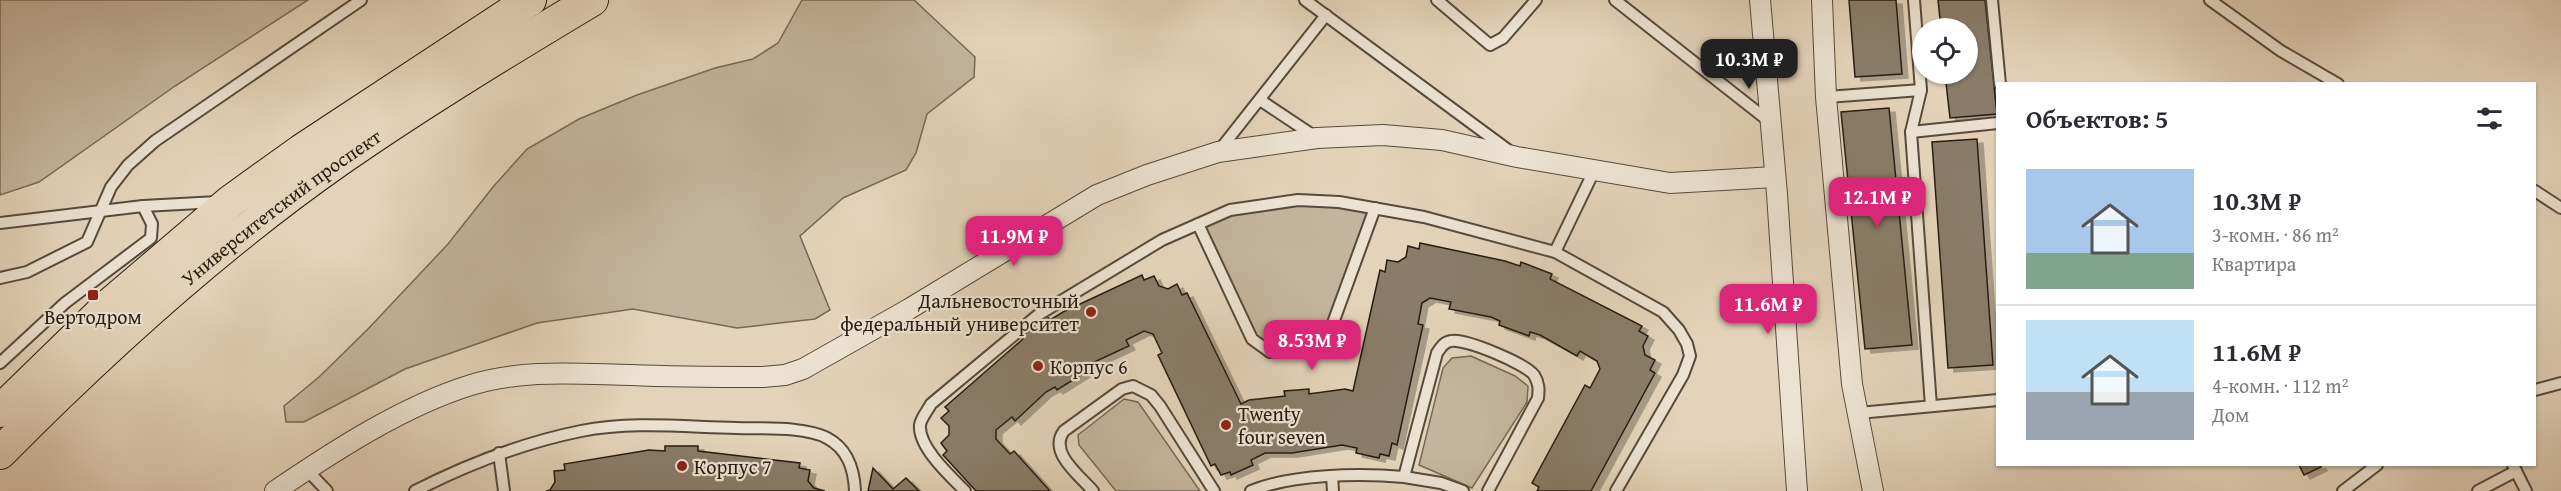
<!DOCTYPE html>
<html lang="ru">
<head>
<meta charset="utf-8">
<style>
	body { margin:0; font-family:"Gentium Book Plus",serif; background:#f2f2f3; color:#2b2b33; height:100vh; display:flex; flex-direction:column; font-size:22px; white-space:nowrap }
	* { box-sizing:border-box; margin:0 }
	p { font-size:20px; color:#7c7c81 }
	.icon { flex:none; width:33px; height:33px; fill:none; stroke:currentColor; stroke-width:2; stroke-linecap:round; stroke-linejoin:round }
	.map { position:relative; flex:1; overflow:hidden }
	.side { position:absolute; left:1996px; top:82px; width:540px; height:384px; display:flex; flex-direction:column; background:#fff; border-radius:0px; box-shadow:0 2px 4px #0004 }
	.side>* { flex:none }
	.tools { position:absolute; left:1912px; top:18px; display:grid; gap:12px }
	.tools a { display:grid; place-items:center; width:66px; height:66px; border-radius:50%; background:#fff; box-shadow:0 2px 4px #0004; font-size:30px }
	.price { position:absolute; translate:-50% -51px; padding:0 14px; border-radius:12px; background:#db2777; color:#fff; font-size:20px; line-height:39px; filter:drop-shadow(0 2px 3px #0008) }
	.price::after { content:''; position:absolute; left:50%; top:36px; width:18px; height:14px; margin-left:-9px; background:inherit; clip-path:polygon(0 0,100% 0,50% 100%) }
	.price.active { background:#222; color:#fff }
	ul { padding:0; list-style:none }
	li { display:flex; align-items:center; gap:18px; height:150px; padding:0 30px }
	li+li { border-top:2px solid #e1e1e2 }
	li span { display:grid; place-items:center; flex:none; width:168px; height:120px; border-radius:0px; color:#555 }
	li>.icon { margin-inline-start:auto }
	span .icon { width:72px; height:72px; fill:#fffc; stroke-width:1 }
	li b { font-size:26px }
	h2 { display:flex; justify-content:space-between; align-items:center; height:72px; padding:0 30px; font-size:26px }
	.map>svg:first-child { display:block }
	.green { fill:#c4b49d; stroke:#766858; stroke-width:1.5 }
	.building { fill:#8a7b69; stroke:#281c12; stroke-width:1.5; filter:url(#shadow) }
	.lines { fill:none; stroke-linecap:round; stroke-linejoin:round }
	.service-casing { stroke:#574a3c; stroke-width:14 }
	.minor-casing { stroke:#574a3c; stroke-width:22 }
	.primary-casing { stroke:#281c12; stroke-width:34 }
	.service { stroke:#ede2d2; stroke-width:10 }
	.minor { stroke:#ede2d2; stroke-width:20 }
	.primary { stroke:#e4d3ba; stroke-width:32 }
	.poi-dot { fill:#8f2418; stroke:#ede2d2; stroke-width:2 }
	.labels { text-anchor:middle; dominant-baseline:central; stroke-width:4.5; stroke-linejoin:round; paint-order:stroke }
	.street-label { font-size:20px; fill:#281c12; stroke:#ede2d2 }
	.poi-label { font-size:20px; fill:#281c12; stroke:#ede2d2; text-anchor:start }
</style>
</head>
<body>
<div class="map">
<svg width="2561" height="491" viewBox="0 0 2561 491">
	<defs>
		<filter id="shadow"><feDropShadow dx="6" dy="4" stdDeviation="0" flood-color="#0004"/></filter>
	</defs>
	<rect width="100%" height="100%" fill="#e4d3ba"/>
	<filter id="stains"><feTurbulence type="fractalNoise" baseFrequency=".00333" numOctaves="4"/><feColorMatrix values="0 0 0 0 .2 0 0 0 0 .09 0 0 0 0 .02 0 0 0 .5 -.17"/></filter>
	<radialGradient id="worn" r=".72"><stop offset=".6" stop-color="#630" stop-opacity="0"/><stop offset="1" stop-color="#630" stop-opacity=".3"/></radialGradient>
	<g class="green">
		<polygon points="0,0 308,0 175,86 39,182 0,195"/>
		<polygon points="802,0 914,0 975,57 974,77 927,114 916,153 906,170 843,198 800,236 830,310 815,319 737,328 633,309 537,323 405,369 304,422 286,422 284,406 319,377 368,329 448,244 493,187 527,149 579,119 637,95 715,68 753,59 778,43"/>
		<polygon points="1298,200 1375,208 1325,343 1270,352 1252,339 1198,224 1230,210"/>
		<polygon points="1471,356 1515,376 1528,386 1527,402 1472,488 1419,465 1443,368 1452,358"/>
		<polygon points="1124,399 1138,402 1200,491 1116,491 1079,445 1078,435"/>
	</g>
	<g class="building">
		<polygon points="1849,0 1896,0 1902,74 1855,77"/>
		<polygon points="1938,0 1985,0 1997,114 1950,118 1945,74 1968,74 1968,28 1941,28"/>
		<polygon points="1889,108 1912,345 1865,349 1841,112"/>
		<polygon points="1977,139 1993,365 1948,368 1932,142"/>
		<polygon points="1420,243 1505,261 1520,266 1521,262 1552,274 1550,279 1642,326 1639,331 1648,336 1643,346 1645,355 1655,360 1650,370 1655,373 1591,491 1537,491 1539,487 1532,483 1585,385 1590,388 1600,369 1597,361 1580,351 1577,356 1540,335 1530,332 1529,336 1499,325 1500,321 1491,317 1449,309 1451,302 1430,298 1422,303 1418,324 1423,325 1397,445 1392,443 1389,456 1380,454 1379,458 1356,453 1357,448 1342,445 1292,453 1265,453 1251,460 1253,465 1231,475 1230,472 1221,475 1215,464 1211,466 1158,355 1162,353 1153,334 1144,331 1126,340 1129,346 1090,364 1081,369 1084,373 1057,390 1055,387 1046,392 1015,421 1012,417 996,430 996,439 1010,454 1014,451 1050,491 976,491 943,455 947,451 941,443 949,435 949,426 941,418 949,411 945,407 1023,339 1021,336 1047,316 1050,320 1063,312 1142,275 1144,280 1154,276 1159,286 1168,289 1177,284 1182,295 1187,293 1241,404 1249,400 1285,396 1284,391 1309,389 1309,394 1345,389 1353,391 1380,270 1385,272 1387,260 1398,262 1406,257 1408,246 1419,249"/>
		<polygon points="665,446 698,446 698,451 800,463 799,468 810,470 808,481 814,488 825,491 546,491 550,490 555,482 554,471 565,470 564,464 649,450 665,451"/>
		<polygon points="2299,465 2320,465 2321,467 2304,475"/>
		<polygon points="873,468 893,489 906,478 919,491 868,491"/>
	</g>
	<g class="lines">
		<g class="service-casing">
			<g id="service">
				<polyline points="1305,0 1508,150"/>
				<polyline points="1437,0 1490,45 1503,38 1536,0"/>
				<polyline points="1615,0 1770,122"/>
				<polyline points="1914,0 1921,90 1911,132 1931,406"/>
				<polyline points="1992,0 2000,84"/>
				<polyline points="2210,0 2281,51 2338,84"/>
				<polyline points="1827,97 1921,90"/>
				<polyline points="1260,100 1317,138"/>
				<polyline points="1911,132 1998,123"/>
				<polyline points="1218,152 1326,15"/>
				<polyline points="2535,191 2561,208"/>
				<polyline points="0,223 143,206 218,202"/>
				<polyline points="1198,224 1252,339 1270,352 1316,348 1325,343 1329,334 1375,208"/>
				<polyline points="1555,252 1663,312 1679,330 1687,344 1690,356 1683,375 1616,491"/>
				<polyline points="0,278 27,272 87,242 111,187 128,165 155,141 361,0"/>
				<polyline points="0,363 65,303 151,238 152,224 143,206"/>
				<polyline points="2535,390 2561,383"/>
				<polyline points="1859,413 1998,400"/>
				<polyline points="499,453 504,491"/>
				<polyline points="2513,465 2526,491"/>
				<polyline points="307,470 327,491"/>
				<polyline points="1332,476 1333,491"/>
				<polyline points="1404,477 1441,483 1463,491"/>
				<path d="M 415,491 C 468,464 522,443 581,431 C 632,421 685,427 736,428 C 762,429 804,426 827,438 C 848,449 854,469 855,491"/>
				<path d="M 965,491 C 950,476 918,447 920,425 C 921,418 928,410 931,404 L 1038,315 L 1162,240 L 1230,210 L 1298,200 L 1339,202 L 1424,217 L 1555,252 L 1594,171"/>
				<path d="M 1093,491 C 1079,475 1048,452 1064,431 L 1122,389 L 1133,386 L 1151,395 L 1160,406 L 1214,491"/>
				<path d="M 1251,491 C 1292,474 1360,473 1404,477 L 1437,353 C 1441,347 1444,342 1451,341 C 1465,338 1526,364 1534,375 C 1539,383 1539,389 1538,398 L 1488,491"/>
				<polyline points="2343,491 2377,465"/>
				<polyline points="2478,491 2516,471"/>
			</g>
		</g>
		<g class="minor-casing">
			<g id="minor">
				<polyline points="1760,0 1777,194 1797,491"/>
				<polyline points="1822,0 1826,97 1852,384 1873,491"/>
				<path d="M 275,491 C 334,451 403,406 471,385 C 522,369 578,374 631,375 C 675,377 719,377 763,377 L 785,375 L 803,369 L 909,309 L 1097,195 L 1147,175 L 1218,152 L 1317,138 L 1383,135 L 1442,140 L 1517,157 L 1670,183 L 1775,177"/>
			</g>
		</g>
		<g class="primary-casing">
			<g id="primary">
				<polyline points="0,411 109,305 231,201 302,150 530,0"/>
				<path id="s1" d="M 0,453 C 105,347 216,246 339,160 C 421,103 507,51 592,0"/>
			</g>
		</g>
		<use href="#service" class="service"/>
		<use href="#minor" class="minor"/>
		<use href="#primary" class="primary"/>
	</g>
	<g class="poi-dot">
		<rect x="87" y="289" width="12" height="12" rx="3"/>
		<circle cx="1091" cy="312" r="6"/>
		<circle cx="1038" cy="366" r="6"/>
		<circle cx="1226" cy="425" r="6"/>
		<circle cx="682" cy="466" r="6"/>
	</g>
	<g class="labels">
		<g class="street-label">
			<text stroke="none"><textPath href="#s1" startOffset="374">Университетский проспект</textPath></text>
		</g>
		<g class="poi-label">
			<text x="1079" y="300" text-anchor="end">Дальневосточный<tspan x="1079" dy="23">федеральный университет</tspan></text>
			<text x="93" y="316" text-anchor="middle">Вертодром</text>
			<text x="1050" y="366">Корпус 6</text>
			<text x="1238" y="413">Twenty<tspan x="1238" dy="23">four seven</tspan></text>
			<text x="694" y="466">Корпус 7</text>
		</g>
	</g>
	<rect width="100%" height="100%" filter="url(#stains)"/>
	<rect width="100%" height="100%" fill="url(#worn)"/>
</svg>
<div class="tools">
<a><svg class="icon" aria-label="locate" viewBox="0 0 24 24"><circle cx="12" cy="12" r="6"/><path d="M12 2v4M12 18v4M2 12h4M18 12h4"/></svg></a>
</div>
<b class="price active" style="left:1749px;top:90px">10.3M ₽</b>
<b class="price" style="left:1877px;top:228px">12.1M ₽</b>
<b class="price" style="left:1014px;top:267px">11.9M ₽</b>
<b class="price" style="left:1768px;top:335px">11.6M ₽</b>
<b class="price" style="left:1312px;top:371px">8.53M ₽</b>
<section class="side">
<h2>Объектов: 5<svg class="icon" aria-label="filters" viewBox="0 0 24 24"><path d="M4 7h16M4 17h16"/><circle cx="9" cy="7" r="2"/><circle cx="15" cy="17" r="2"/></svg></h2>
<ul>
<li><span style="background:linear-gradient(#a9c7e8 70%,#7fa58c 0)"><svg class="icon" aria-label="home" viewBox="0 0 24 24"><path d="M3 11l9-7 9 7M6 9v11h12V9"/></svg></span><div><b>10.3M ₽</b><p>3-комн. · 86 m²</p><p>Квартира</p></div></li>
<li><span style="background:linear-gradient(#bfe0f5 60%,#9aa5b1 0)"><svg class="icon" aria-label="home" viewBox="0 0 24 24"><path d="M3 11l9-7 9 7M6 9v11h12V9"/></svg></span><div><b>11.6M ₽</b><p>4-комн. · 112 m²</p><p>Дом</p></div></li>
</ul>
</section>
</div>
</body>
</html>
